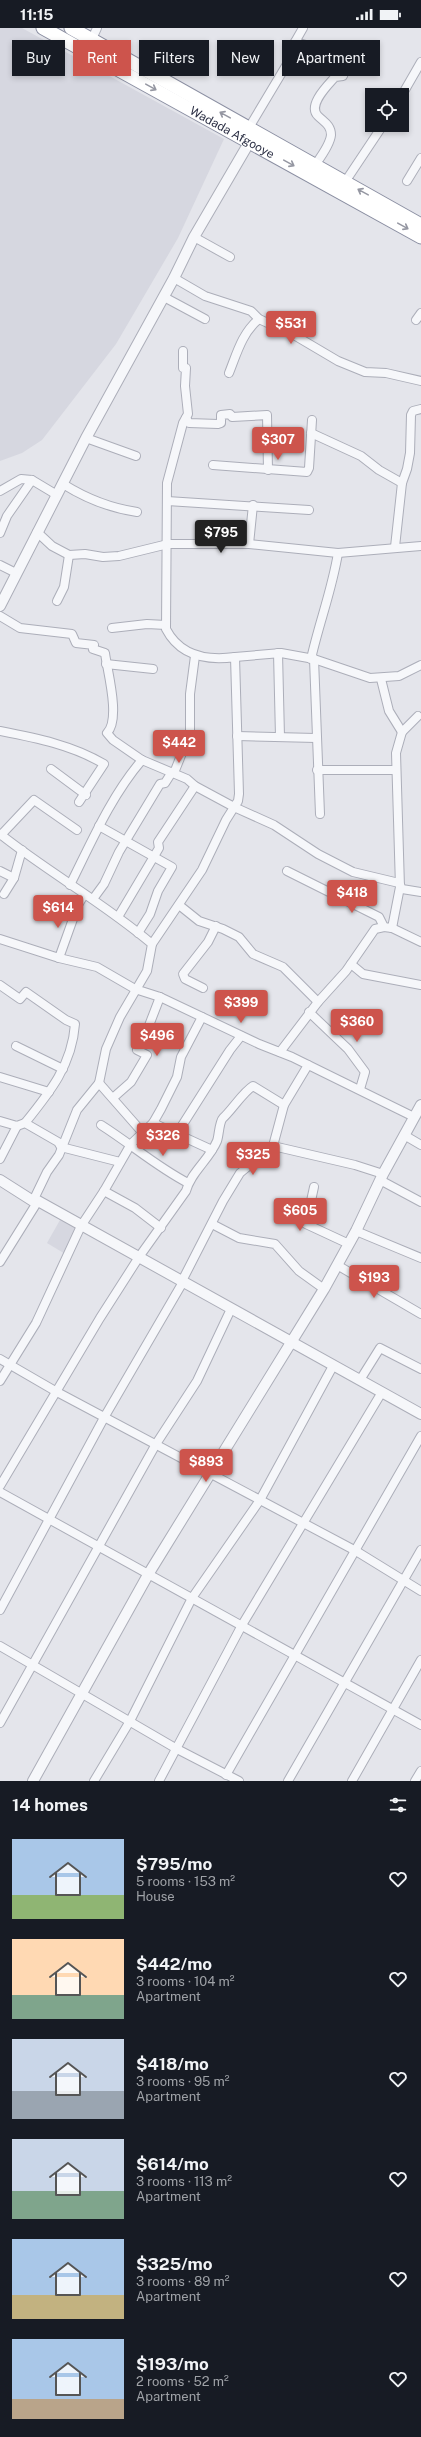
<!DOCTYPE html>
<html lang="en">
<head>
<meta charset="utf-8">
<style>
	body { margin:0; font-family:"Public Sans",sans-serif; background:#242831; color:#f1f3f6; height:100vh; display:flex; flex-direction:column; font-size:15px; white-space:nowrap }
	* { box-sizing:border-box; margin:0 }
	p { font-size:13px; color:#9ea1a6 }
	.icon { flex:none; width:22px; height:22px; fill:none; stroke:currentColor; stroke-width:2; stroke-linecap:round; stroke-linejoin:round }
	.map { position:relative; height:1753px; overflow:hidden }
	.panel { display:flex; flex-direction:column; background:#171b24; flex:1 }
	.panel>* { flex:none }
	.banner { position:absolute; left:12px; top:12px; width:397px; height:36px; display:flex; gap:8px }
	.tools { position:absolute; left:365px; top:60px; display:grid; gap:8px }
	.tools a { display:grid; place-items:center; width:44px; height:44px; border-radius:0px; background:#171b24; box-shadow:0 2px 6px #0003; font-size:20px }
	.price { position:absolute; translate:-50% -34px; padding:0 9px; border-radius:4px; background:#cd544c; color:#fff; font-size:13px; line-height:26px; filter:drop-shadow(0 1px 2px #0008) }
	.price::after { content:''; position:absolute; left:50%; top:24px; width:12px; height:9px; margin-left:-6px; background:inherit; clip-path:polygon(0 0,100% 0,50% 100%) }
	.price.current { background:#222; color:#fff }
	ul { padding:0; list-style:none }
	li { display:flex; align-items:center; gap:12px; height:100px; padding:0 12px }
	li span { display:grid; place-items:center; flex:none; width:112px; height:80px; border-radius:0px; color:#555 }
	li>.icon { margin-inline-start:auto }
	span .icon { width:48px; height:48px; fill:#fffc; stroke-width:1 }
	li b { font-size:17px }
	h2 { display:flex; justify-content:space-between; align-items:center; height:48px; padding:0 12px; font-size:17px }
	.chip { padding:0 14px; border-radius:0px; background:#171b24; box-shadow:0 2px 6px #0003; font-size:14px; line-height:36px }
	.chip.current { background:#cd544c; color:#fff }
	.status { display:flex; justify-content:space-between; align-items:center; height:28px; padding:0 20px; background:#171b24; direction:ltr }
	.status svg { height:11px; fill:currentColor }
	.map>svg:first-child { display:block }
	.built { fill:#d6d7e0 }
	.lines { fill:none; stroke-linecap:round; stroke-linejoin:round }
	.minor-casing { stroke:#acaeb9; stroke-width:10 }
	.tertiary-casing { stroke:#acaeb9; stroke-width:12 }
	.trunk-casing { stroke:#8b8fa2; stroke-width:15 }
	.minor { stroke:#f6f7fa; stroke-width:8 }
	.tertiary { stroke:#f6f7fa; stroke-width:10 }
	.trunk { stroke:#fff; stroke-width:13 }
	.oneway { stroke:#9597a2 }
	.labels { text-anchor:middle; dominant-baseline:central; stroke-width:3.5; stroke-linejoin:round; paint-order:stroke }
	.street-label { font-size:12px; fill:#2b2f44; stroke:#f3f4f8 }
</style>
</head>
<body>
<div class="status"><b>11:15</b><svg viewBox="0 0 49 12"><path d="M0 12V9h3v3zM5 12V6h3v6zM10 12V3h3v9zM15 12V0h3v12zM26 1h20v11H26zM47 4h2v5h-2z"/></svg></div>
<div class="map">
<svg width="421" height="1753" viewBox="0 0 421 1753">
	<rect width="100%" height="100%" fill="#e4e5eb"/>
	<g class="built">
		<polygon points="0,0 22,0 224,111 178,210 116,316 42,412 22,425 0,433"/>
		<polygon points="60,1192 78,1200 67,1227 47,1215"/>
	</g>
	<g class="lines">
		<g class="minor-casing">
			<g id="minor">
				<polyline points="92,11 97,0"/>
				<path d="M 295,14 L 346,28 L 347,36 L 343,48 L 335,49 C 328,57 307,77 318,88 C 324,94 331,97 331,107 C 330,117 320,130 315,137"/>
				<polyline points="402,67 421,34"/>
				<polyline points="247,103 296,21 295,14 303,0"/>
				<polyline points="407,153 421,130"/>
				<polyline points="345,154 383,97"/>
				<polyline points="194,209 230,229"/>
				<polyline points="174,250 205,268 251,283 259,291 294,307 338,333 365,344 386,345 421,353"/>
				<polyline points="164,269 205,291"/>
				<polyline points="416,292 421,285"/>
				<path d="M 229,345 C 237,325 242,305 259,291"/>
				<polyline points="186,390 189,395 218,396 221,395 221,387 230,386 232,389 267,387 268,442"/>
				<polyline points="311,405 361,428 379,442 402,455"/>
				<polyline points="86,410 136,428"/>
				<polyline points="213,437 307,444 309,440 312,392"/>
				<path d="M 63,456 C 87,471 109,480 137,484"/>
				<polyline points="0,463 21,451 32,452 57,467"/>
				<polyline points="167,473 309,482"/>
				<polyline points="37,504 52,518 69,527 85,526 103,529 119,528 168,516 249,516 338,525 421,518"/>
				<polyline points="0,505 7,488 32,452"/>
				<polyline points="249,516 253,477"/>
				<polyline points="395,519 402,455 407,441 410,425 411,387 413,383 421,381"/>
				<polyline points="0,537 16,545"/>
				<polyline points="57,573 64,559 69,527"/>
				<path d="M 0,588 L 20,600 L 72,606 L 76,615 L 94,617 L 93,621 L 105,625 C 107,642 121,691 107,705 L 113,712 L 142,732 L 187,751 L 195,758 L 234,779 L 274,797 L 318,826 L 353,844 L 399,855 L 402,861 L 421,864"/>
				<polyline points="112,600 147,596 166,597"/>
				<polyline points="278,625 280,709"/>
				<polyline points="235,629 281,625 314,631 370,650 399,648 421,637"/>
				<path d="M 311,631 C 319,595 332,562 338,525"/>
				<polyline points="314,631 320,786"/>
				<polyline points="106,636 153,641"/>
				<polyline points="381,651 389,683 402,704"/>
				<path d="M 0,703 C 36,710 72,717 104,736 L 79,774"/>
				<polyline points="237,708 316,710"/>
				<polyline points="51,741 86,767"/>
				<polyline points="317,742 396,742"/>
				<polyline points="174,745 190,705 190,666 195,628"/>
				<polyline points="99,798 172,839 158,863 150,886 138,905"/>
				<path d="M 0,806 C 49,845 104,875 152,916 L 147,943 L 120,989 L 106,1021 L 99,1055 L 77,1082 L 59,1127 L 47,1144 L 33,1173"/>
				<polyline points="1,807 34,772 77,802"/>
				<polyline points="0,843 14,850"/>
				<polyline points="287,843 379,889 384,899 392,900 421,914"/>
				<path d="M 70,857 C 91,815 111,768 142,732"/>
				<polyline points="4,866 14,850 22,822"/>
				<polyline points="93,871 104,856 119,824 160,756 165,755 172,744"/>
				<polyline points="179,877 199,893 223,901 239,909 253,926 283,939 318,974"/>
				<polyline points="118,889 159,820 158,814 195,758"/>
				<polyline points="392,900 400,859 396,725 402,704 418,688"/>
				<polyline points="0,911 59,930 78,877 84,867"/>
				<path d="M 152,916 L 202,842 L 226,792 L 238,773 L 239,766 L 235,629 C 206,633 180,628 166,601 L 167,455 L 183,395 L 188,386 L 185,358 L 186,340 L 183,340 L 183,323"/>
				<polyline points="59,930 97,939 135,961 160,969 259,1016 292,1029 414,1089"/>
				<polyline points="351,936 363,946 421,957"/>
				<path d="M 0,957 L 20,971 L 26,964 L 66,992 L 75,996 C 72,1037 50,1064 25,1095"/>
				<polyline points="203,960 185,951 183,946 208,914 216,898"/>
				<polyline points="309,984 348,1021 365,1044 360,1061"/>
				<polyline points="16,1018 63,1041"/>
				<polyline points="280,1024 318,974 346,943 375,901 384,899"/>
				<polyline points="0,1049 49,1064"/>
				<polyline points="99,1055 142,1104"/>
				<polyline points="114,1069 131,1054 147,1027 137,1022 143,1013 160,969"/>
				<polyline points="0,1093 17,1098 25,1095 58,1114 61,1119 120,1134"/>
				<polyline points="153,1095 212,1122"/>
				<path d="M 101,1097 C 131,1116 157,1139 188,1155"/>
				<polyline points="178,1104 230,1022 241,1008"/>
				<polyline points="404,1107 421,1117"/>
				<polyline points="273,1118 355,1137 383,1146"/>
				<polyline points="0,1131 17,1098"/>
				<polyline points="380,1152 421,1174"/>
				<polyline points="314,1159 306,1196 349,1216"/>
				<polyline points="104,1163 135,1180 161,1200"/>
				<polyline points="212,1196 239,1210 275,1216 299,1243 324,1261"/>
				<polyline points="356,1203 421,1230"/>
				<polyline points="0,1234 38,1173"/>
				<polyline points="337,1237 421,1286"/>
				<polyline points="182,1253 223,1173 240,1145 273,1118 284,1077 308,1037"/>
				<polyline points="0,1331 57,1364 356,1523 421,1563"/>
				<polyline points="360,1352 380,1320 421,1341"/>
				<polyline points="0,1353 36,1295 81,1198 104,1163 131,1116 153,1095 161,1081 177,1049 181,1029 202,989"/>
				<path d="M 0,1458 L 100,1290 L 139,1229 L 186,1163 C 191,1144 209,1132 217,1113 C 219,1108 219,1094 223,1090 C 232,1082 243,1064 253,1058 L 284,1077"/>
				<polyline points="0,1464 421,1697"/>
				<polyline points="0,1582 105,1388 183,1254"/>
				<polyline points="0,1618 177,1721 239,1753"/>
				<polyline points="0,1695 156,1416 197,1353 231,1281"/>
				<polyline points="226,1747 421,1408"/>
				<polyline points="94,1753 130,1693 192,1570 260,1472 333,1338"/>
				<polyline points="159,1753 242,1597 382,1364"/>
				<polyline points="288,1753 421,1522"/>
				<polyline points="352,1753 421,1632"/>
				<polyline points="415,1753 421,1743"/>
			</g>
		</g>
		<g class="tertiary-casing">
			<g id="tertiary">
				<polyline points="0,578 86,410 174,250 194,209 253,108"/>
				<polyline points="0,1152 33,1173 38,1173 421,1386"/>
				<polyline points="33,1753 149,1545 324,1261 356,1203 383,1146 421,1077"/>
			</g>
		</g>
		<g class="trunk-casing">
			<g id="trunk">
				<path id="s1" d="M 43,0 L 421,209"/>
				<polyline points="71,0 421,197"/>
			</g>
		</g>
		<use href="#minor" class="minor"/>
		<use href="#tertiary" class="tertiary"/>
		<use href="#trunk" class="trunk"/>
	</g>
	<defs><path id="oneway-shaft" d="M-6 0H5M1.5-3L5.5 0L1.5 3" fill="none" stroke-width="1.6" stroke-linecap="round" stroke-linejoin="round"/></defs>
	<g class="oneway">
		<use href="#oneway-shaft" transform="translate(151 59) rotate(29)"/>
		<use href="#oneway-shaft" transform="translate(225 87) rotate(-151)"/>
		<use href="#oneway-shaft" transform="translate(289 135) rotate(29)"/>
		<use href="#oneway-shaft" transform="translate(363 164) rotate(-151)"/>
		<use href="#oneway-shaft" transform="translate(403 198) rotate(29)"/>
	</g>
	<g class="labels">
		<g class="street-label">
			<text stroke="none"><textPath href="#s1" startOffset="216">Wadada Afgooye</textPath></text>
		</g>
	</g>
</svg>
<div class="tools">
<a><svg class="icon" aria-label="locate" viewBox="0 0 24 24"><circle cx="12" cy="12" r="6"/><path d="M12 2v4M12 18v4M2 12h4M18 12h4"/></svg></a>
</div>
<b class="price" style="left:291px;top:317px">$531</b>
<b class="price" style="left:278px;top:433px">$307</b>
<b class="price current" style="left:221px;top:526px">$795</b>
<b class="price" style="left:179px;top:736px">$442</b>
<b class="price" style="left:352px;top:886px">$418</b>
<b class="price" style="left:58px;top:901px">$614</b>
<b class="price" style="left:241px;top:996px">$399</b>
<b class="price" style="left:357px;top:1015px">$360</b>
<b class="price" style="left:157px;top:1029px">$496</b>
<b class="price" style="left:163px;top:1129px">$326</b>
<b class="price" style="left:253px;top:1148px">$325</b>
<b class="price" style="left:300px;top:1204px">$605</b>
<b class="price" style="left:374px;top:1271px">$193</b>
<b class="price" style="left:206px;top:1455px">$893</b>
<div class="banner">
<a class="chip">Buy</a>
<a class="chip current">Rent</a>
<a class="chip">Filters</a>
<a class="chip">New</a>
<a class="chip">Apartment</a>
</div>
</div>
<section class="panel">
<h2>14 homes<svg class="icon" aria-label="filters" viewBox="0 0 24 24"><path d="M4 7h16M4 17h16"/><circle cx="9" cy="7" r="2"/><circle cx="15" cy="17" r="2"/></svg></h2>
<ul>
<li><span style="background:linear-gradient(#a9c7e8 70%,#8fb573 0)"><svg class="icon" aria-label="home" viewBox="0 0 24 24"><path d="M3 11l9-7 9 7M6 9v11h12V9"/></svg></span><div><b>$795/mo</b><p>5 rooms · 153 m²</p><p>House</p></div><svg class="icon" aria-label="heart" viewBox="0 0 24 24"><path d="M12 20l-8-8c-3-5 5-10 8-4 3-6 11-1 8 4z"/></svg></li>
<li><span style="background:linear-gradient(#ffd9b3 70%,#7fa58c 0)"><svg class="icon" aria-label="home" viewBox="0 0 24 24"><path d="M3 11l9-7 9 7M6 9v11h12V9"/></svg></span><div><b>$442/mo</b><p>3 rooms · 104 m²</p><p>Apartment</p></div><svg class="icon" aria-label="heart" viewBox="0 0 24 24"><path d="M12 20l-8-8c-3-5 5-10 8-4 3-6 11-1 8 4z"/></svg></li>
<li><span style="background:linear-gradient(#c9d6e8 65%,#9aa5b1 0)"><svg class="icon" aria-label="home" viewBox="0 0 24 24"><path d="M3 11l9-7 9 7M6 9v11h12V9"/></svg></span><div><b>$418/mo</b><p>3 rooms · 95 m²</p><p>Apartment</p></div><svg class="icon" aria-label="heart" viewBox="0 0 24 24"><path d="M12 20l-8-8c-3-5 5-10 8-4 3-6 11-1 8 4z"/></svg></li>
<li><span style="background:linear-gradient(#c9d6e8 65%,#7fa58c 0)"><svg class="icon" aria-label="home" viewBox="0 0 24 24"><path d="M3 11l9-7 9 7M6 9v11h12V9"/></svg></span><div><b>$614/mo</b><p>3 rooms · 113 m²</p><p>Apartment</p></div><svg class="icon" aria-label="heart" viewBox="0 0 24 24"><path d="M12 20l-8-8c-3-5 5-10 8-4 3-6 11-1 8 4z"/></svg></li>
<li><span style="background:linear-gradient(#a9c7e8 70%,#c2b280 0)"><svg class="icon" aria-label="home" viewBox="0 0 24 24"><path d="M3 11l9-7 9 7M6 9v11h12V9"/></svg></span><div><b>$325/mo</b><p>3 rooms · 89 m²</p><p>Apartment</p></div><svg class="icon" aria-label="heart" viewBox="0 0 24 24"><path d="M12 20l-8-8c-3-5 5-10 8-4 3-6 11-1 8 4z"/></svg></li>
<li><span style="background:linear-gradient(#a9c7e8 75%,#b9a48a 0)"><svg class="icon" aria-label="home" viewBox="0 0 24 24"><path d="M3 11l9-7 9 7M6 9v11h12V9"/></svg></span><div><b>$193/mo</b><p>2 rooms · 52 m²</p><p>Apartment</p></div><svg class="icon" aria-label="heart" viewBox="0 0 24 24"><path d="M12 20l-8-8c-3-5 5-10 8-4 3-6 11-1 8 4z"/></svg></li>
</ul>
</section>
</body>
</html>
